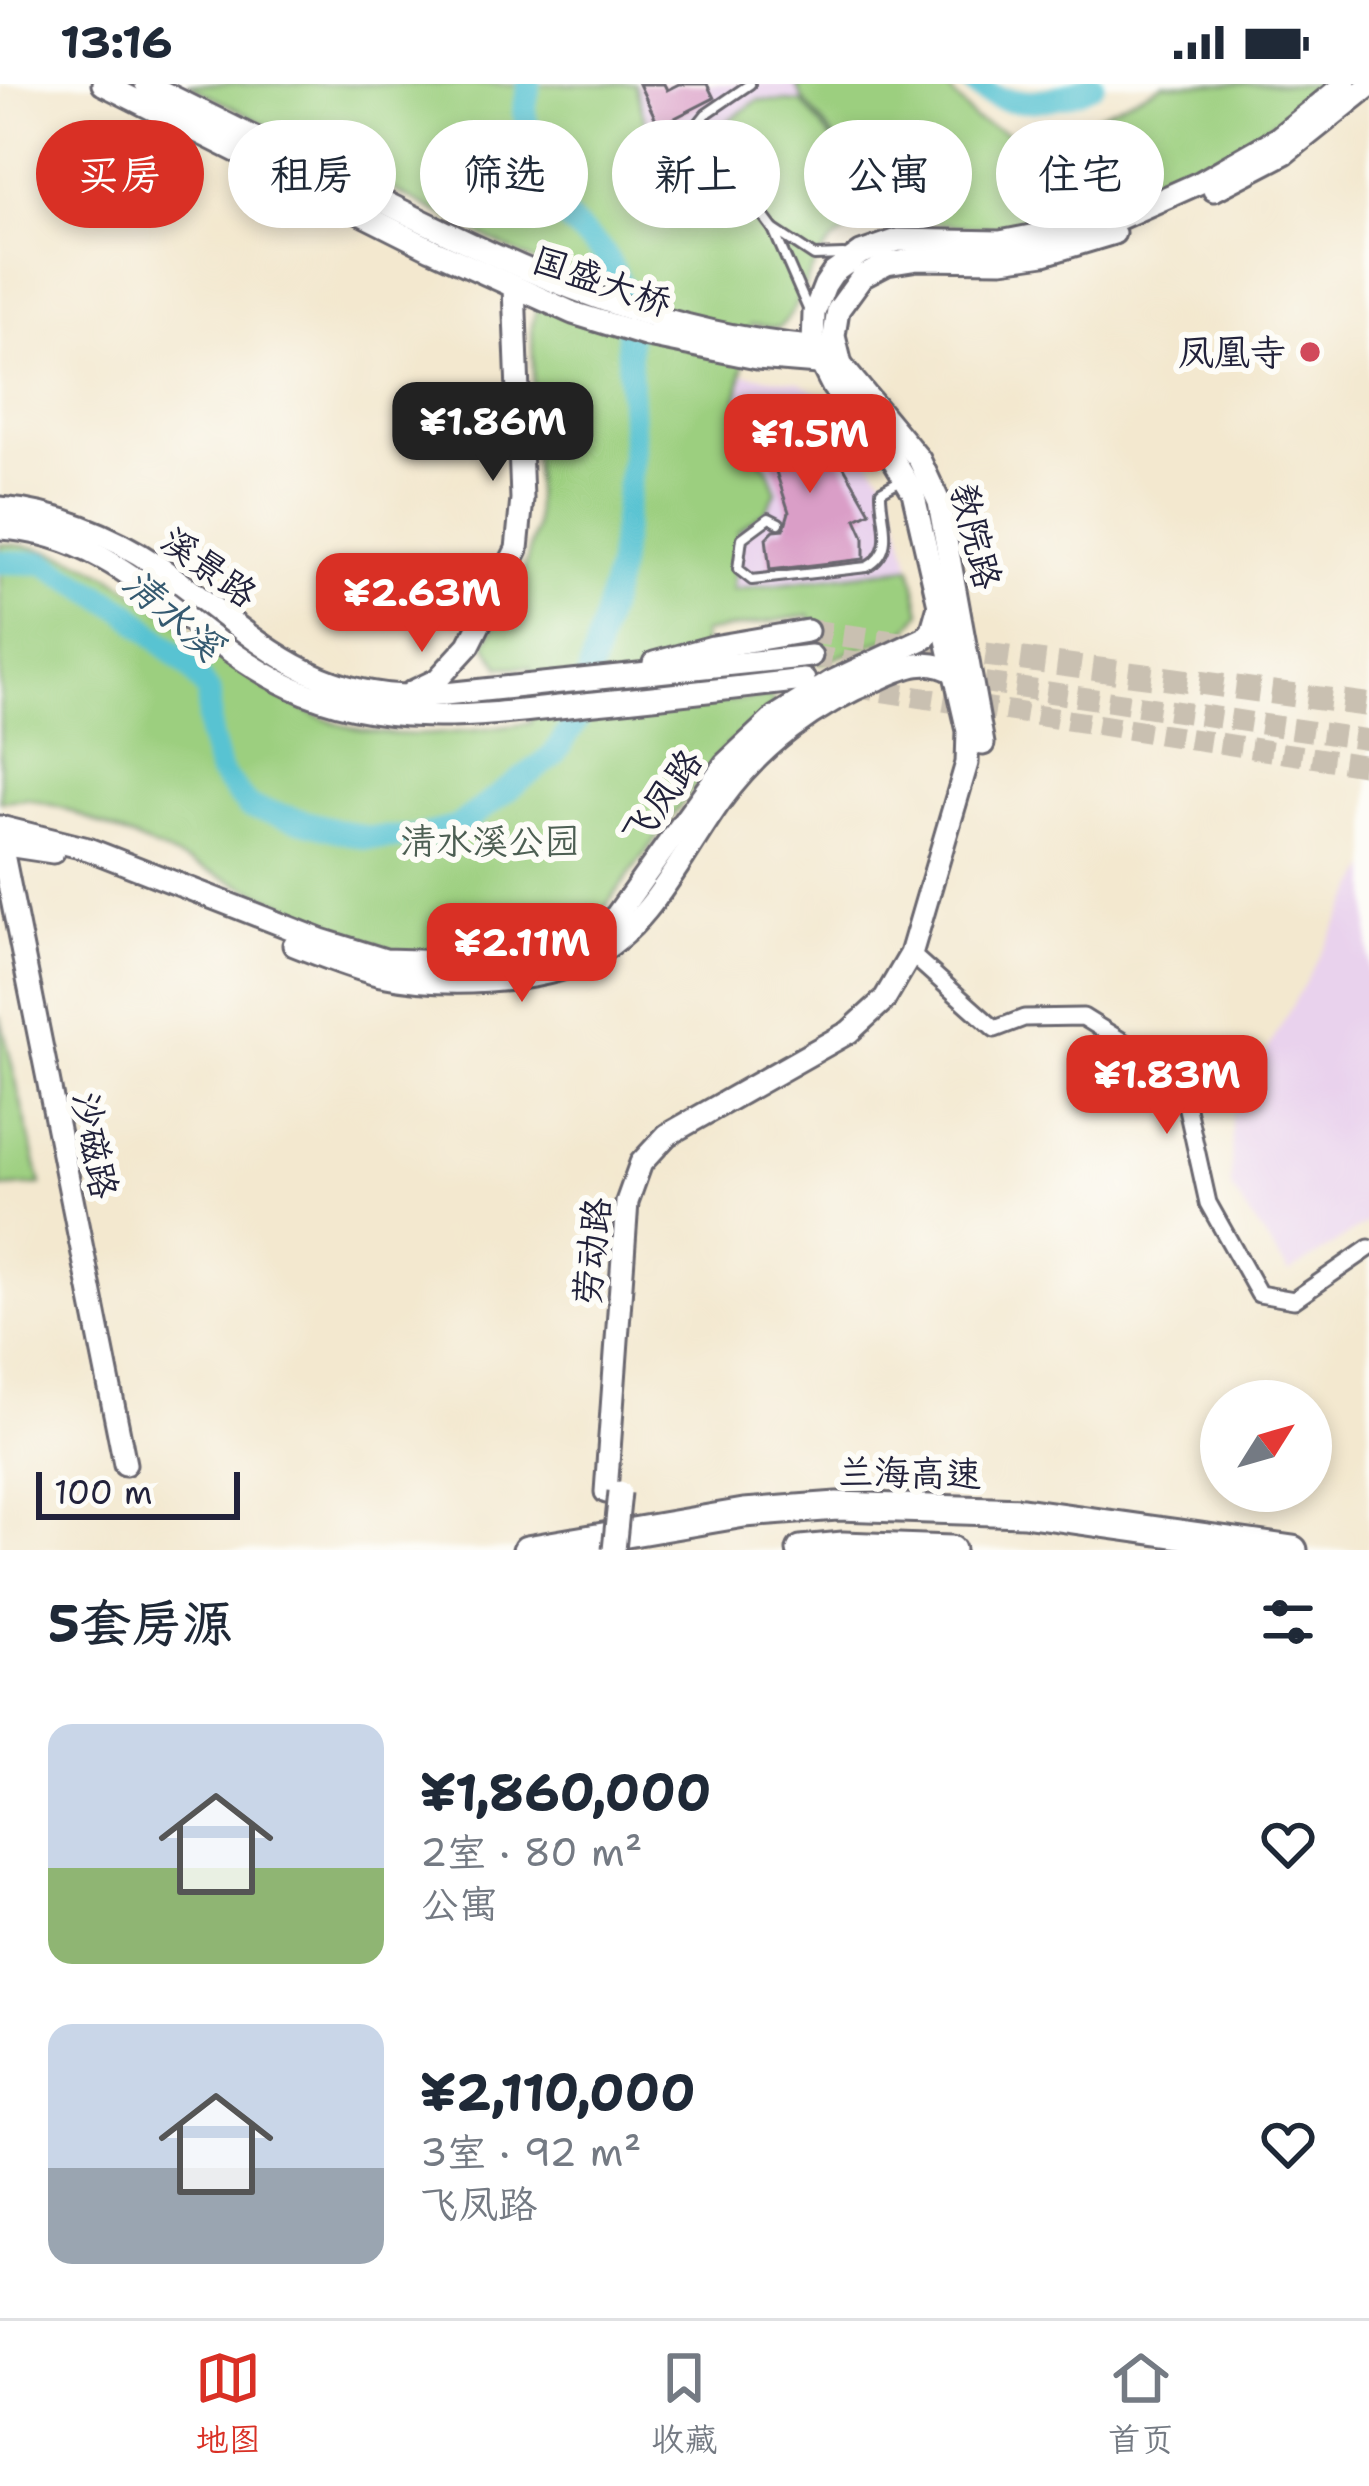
<!DOCTYPE html>
<html lang="zh">
<head>
<meta charset="utf-8">
<style>
	body { margin:0; font-family:"Shantell Sans","LXGW WenKai TC",sans-serif; background:#f6f6f7; color:#1f2937; height:100vh; display:flex; flex-direction:column; font-size:45px; white-space:nowrap }
	* { box-sizing:border-box; margin:0 }
	p { font-size:39px; color:#747a83 }
	.icon { flex:none; width:66px; height:66px; fill:none; stroke:currentColor; stroke-width:2; stroke-linecap:round; stroke-linejoin:round }
	.map { position:relative; height:1466px; overflow:hidden }
	.panel { display:flex; flex-direction:column; background:#fff; flex:1 }
	.panel>* { flex:none }
	.hud { position:absolute; left:36px; top:36px; width:1299px; height:108px; display:flex; gap:24px }
	.needle { width:78px; rotate:53deg }
	.buttons { position:absolute; left:1200px; top:1296px; display:grid; gap:24px }
	.buttons a { display:grid; place-items:center; width:132px; height:132px; border-radius:50%; background:#fff; box-shadow:0 6px 18px #0003; font-size:60px }
	.scale { position:absolute; left:36px; bottom:30px; width:204px; box-sizing:border-box; padding-left:12px; border:6px solid #22223b; border-top:0; font-size:33px; line-height:42px; white-space:nowrap; color:#22223b; -webkit-text-stroke:9px #fdfcf7; paint-order:stroke }
	.price { position:absolute; translate:-50% -102px; padding:0 27px; border-radius:24px; background:#d93025; color:#fff; font-size:39px; line-height:78px; filter:drop-shadow(0 3px 6px #0008) }
	.price::after { content:''; position:absolute; left:50%; top:72px; width:36px; height:27px; margin-left:-18px; background:inherit; clip-path:polygon(0 0,100% 0,50% 100%) }
	.price.selected { background:#222; color:#fff }
	ul { padding:0; list-style:none }
	li { display:flex; align-items:center; gap:36px; height:300px; padding:0 48px }
	li span { display:grid; place-items:center; flex:none; width:336px; height:240px; border-radius:24px; color:#555 }
	li>.icon { margin-inline-start:auto }
	span .icon { width:144px; height:144px; fill:#fffc; stroke-width:1 }
	li b { font-size:51px }
	h2 { display:flex; justify-content:space-between; align-items:center; height:144px; padding:0 48px; font-size:51px }
	.chip { padding:0 42px; border-radius:54px; background:#fff; box-shadow:0 6px 18px #0003; font-size:42px; line-height:108px }
	.chip.selected { background:#d93025; color:#fff }
	.status { display:flex; justify-content:space-between; align-items:center; height:84px; padding:0 60px; background:#fff; direction:ltr }
	.status svg { height:33px; fill:currentColor }
	.tabs { display:flex; justify-content:space-around; align-items:center; height:168px; border-top:3px solid #e0e1e3; background:#fff; font-size:33px; color:#747a83 }
	.tabs a { display:grid; justify-items:center; gap:6px }
	.tabs .selected { color:#d93025 }
	.map>svg:first-child { display:block }
	.built { fill:#e9d2ed }
	.green { fill:#9ccf7f; stroke:#5f785d; stroke-width:3 }
	.lines { fill:none; stroke-linecap:round; stroke-linejoin:round }
	.river { stroke:#58c3d2; stroke-width:24 }
	.building { fill:#da9ec7 }
	.secondary-tunnel { stroke:#c9c0b1; stroke-width:21; stroke-dasharray:21 10; stroke-linecap:butt }
	.primary-tunnel { stroke:#c9c0b1; stroke-width:24; stroke-dasharray:24 12; stroke-linecap:butt }
	.lane-casing { stroke:#6b676f; stroke-width:14 }
	.street-casing { stroke:#6b676f; stroke-width:21 }
	.secondary-casing { stroke:#6b676f; stroke-width:27 }
	.highway-casing { stroke:#6b676f; stroke-width:33 }
	.lane { stroke:#fff; stroke-width:8 }
	.street { stroke:#fff; stroke-width:15 }
	.secondary { stroke:#fff; stroke-width:21 }
	.highway { stroke:#fff; stroke-width:27 }
	.secondary-bridge-casing { stroke:#6b676f; stroke-width:27; stroke-linecap:butt }
	.secondary-bridge { stroke:#fff; stroke-width:21 }
	.poi-dot { fill:#d1495b; stroke:#fdfcf7; stroke-width:4.5 }
	.labels { text-anchor:middle; dominant-baseline:central; stroke-width:12; stroke-linejoin:round; paint-order:stroke }
	.street-label { font-size:36px; fill:#22223b; stroke:#fdfcf7 }
	.poi-label { font-size:36px; fill:#22223b; stroke:#fdfcf7; text-anchor:end }
	.park-label { font-size:36px; fill:#4d5f53; stroke:#fdfcf7 }
	.water-label { font-size:39px; font-style:italic; fill:#355a70; stroke:#fdfcf7 }
</style>
</head>
<body>
<div class="status"><b>13:16</b><svg viewBox="0 0 49 12"><path d="M0 12V9h3v3zM5 12V6h3v6zM10 12V3h3v9zM15 12V0h3v12zM26 1h20v11H26zM47 4h2v5h-2z"/></svg></div>
<div class="map">
<svg width="1369" height="1466" viewBox="0 0 1369 1466">
	<rect width="100%" height="100%" fill="#fdfcf7"/>
	<filter id="ink" filterUnits="userSpaceOnUse"><feTurbulence type="fractalNoise" baseFrequency=".00833" numOctaves="2"/><feDisplacementMap in="SourceGraphic" scale="24" xChannelSelector="R" yChannelSelector="G"/><feConvolveMatrix kernelMatrix="1 2 1 2 8 2 1 2 1" color-interpolation-filters="sRGB"/></filter>
	<filter id="wash" filterUnits="userSpaceOnUse"><feTurbulence type="fractalNoise" baseFrequency=".004" numOctaves="4" result="noise"/><feDisplacementMap in="SourceGraphic" scale="48" xChannelSelector="R" yChannelSelector="G"/><feGaussianBlur stdDeviation="2.7" result="paint"/><feColorMatrix in="noise" values="0 0 0 0 0 0 0 0 0 0 0 0 0 0 0 0 0 1.4 0 .05"/><feComposite in="paint" operator="in"/></filter>
	<g filter="url(#wash)">
		<rect width="100%" height="100%" fill="#f3e8cf"/>
		<g class="built">
			<polygon points="635,0 847,0 849,8 866,19 864,58 843,69 802,18 712,86 652,62"/>
			<polygon points="744,290 799,298 819,310 891,403 911,483 732,507 738,447 766,426 770,381 741,357 733,339"/>
			<polygon points="1369,783 1369,1138 1289,1189 1231,1104 1232,1030"/>
		</g>
		<g class="green">
			<path d="M 187,0 L 635,0 L 652,62 L 712,86 L 739,68 L 722,41 L 758,16 L 802,18 L 843,69 L 863,58 L 863,50 L 841,62 L 802,14 L 796,0 L 944,0 L 975,36 L 1016,52 L 1055,51 L 1164,0 L 1325,0 C 1229,76 1115,139 990,143 C 940,145 892,122 846,149 C 802,173 810,218 778,244 L 751,241 C 748,267 728,335 740,354 C 757,381 766,367 776,408 L 766,426 L 738,447 L 733,506 L 911,483 L 921,528 L 907,547 L 820,580 L 810,531 L 703,549 L 709,619 L 771,612 L 775,621 L 723,665 L 600,830 L 556,855 L 512,866 L 458,872 L 396,868 L 63,724 L 28,715 L 0,717 L 0,460 C 136,462 216,600 338,640 C 400,660 468,647 531,639 L 531,583 L 501,583 L 485,560 L 523,490 L 536,442 L 532,242 L 546,184 Z"/>
			<polygon points="0,931 41,1101 0,1104"/>
		</g>
		<g class="lines">
			<g class="river">
				<path d="M 975,0 C 1003,28 1060,17 1093,0"/>
				<polyline points="0,478 44,479 126,527 192,585 209,609 210,652 220,689 249,723 367,754 418,753 457,743 553,672 577,636 618,484 633,365 626,211 603,168 558,127 540,102 524,28 529,0"/>
			</g>
		</g>
		<g id="blocks">
			<g class="building">
				<polygon points="639,0 664,0 667,6 679,0 707,0 714,14 659,42"/>
				<polygon points="781,324 833,364 870,428 856,435 864,453 864,475 770,486 766,454 774,446 784,445 789,428 771,372 748,347 754,327"/>
			</g>
		</g>
	</g>
	<g filter="url(#ink)">
		<use href="#blocks" fill-opacity="0" stroke="#6b676f" stroke-width="3"/>
		<g class="lines">
			<g class="secondary-tunnel">
				<polyline points="811,572 876,582"/>
				<polyline points="954,594 1369,656"/>
				<polyline points="852,603 1369,682"/>
			</g>
			<polyline class="primary-tunnel" points="807,547 1369,621"/>
			<g class="lane-casing">
				<g id="lane">
					<polyline points="750,0 706,30 698,40 699,45 773,145"/>
					<polyline points="808,225 773,145 814,172 843,171"/>
					<path d="M 779,439 L 769,434 L 742,454 L 738,485 L 752,496 L 867,483 C 898,466 880,435 881,407 L 901,396"/>
				</g>
			</g>
			<g class="street-casing">
				<polyline id="street" points="911,870 995,945 1024,934 1083,933 1180,993 1208,1119 1259,1210 1294,1216 1369,1164"/>
			</g>
			<g class="secondary-casing">
				<g id="secondary">
					<polyline points="103,0 431,165 573,229 648,252 757,274 830,280"/>
					<path d="M 146,0 C 226,39 305,79 384,118 C 527,189 660,252 823,264"/>
					<polyline points="1214,106 1285,69 1369,2"/>
					<path d="M 0,424 C 54,428 112,451 156,481 C 247,544 305,617 426,612 L 811,572"/>
					<path d="M 0,444 C 125,450 187,555 291,603 C 387,648 493,630 595,619 C 665,612 734,604 804,596"/>
					<polyline points="654,579 713,563 807,547"/>
					<polyline points="412,608 437,596 469,561 517,465 522,415 514,203"/>
					<polyline points="983,660 939,418 919,375 841,281 834,252 838,226 862,193 887,180 918,175 1002,176 1044,170 1114,149"/>
					<polyline points="0,743 88,765 321,856 385,876 482,879 538,872 583,857 616,832 725,680 775,633 831,598 925,554 932,546 938,525"/>
					<polyline points="0,755 125,1380"/>
					<polyline points="0,760 53,768"/>
					<path d="M 294,861 C 323,872 351,884 381,891 C 439,903 534,901 588,875 C 650,844 682,770 721,716 C 761,661 816,620 878,595 C 905,583 928,572 955,589"/>
					<polyline points="606,1408 627,1118 641,1079 667,1051 849,948 884,916 911,870 967,679 968,647 913,408 890,370 833,303 813,263 814,229 825,201 833,189 861,169 898,156 1000,158 1118,135 1201,98 1278,54 1345,0"/>
				</g>
			</g>
			<g class="highway-casing">
				<g id="highway">
					<polyline points="527,1466 744,1429 837,1422 1023,1428 1293,1466"/>
					<polyline points="801,1466 843,1462 951,1466"/>
				</g>
			</g>
			<use href="#lane" class="lane"/>
			<use href="#street" class="street"/>
			<use href="#secondary" class="secondary"/>
			<use href="#highway" class="highway"/>
			<g class="secondary-bridge-casing">
				<polyline id="secondary-bridge" points="614,1466 620,1408"/>
			</g>
			<use href="#secondary-bridge" class="secondary-bridge"/>
		</g>
	</g>
	<circle class="poi-dot" cx="1310" cy="268" r="12"/>
	<g class="labels">
		<g class="street-label">
			<text transform="translate(602 197) rotate(19)">国盛大桥</text>
			<text transform="translate(976 452) rotate(76)">教院路</text>
			<text transform="translate(209 483) rotate(36)">溪景路</text>
			<text transform="translate(662 713) rotate(-54)">飞凤路</text>
			<text transform="translate(95 1061) rotate(79)">沙磁路</text>
			<text transform="translate(592 1167) rotate(-84)">劳动路</text>
			<text transform="translate(910 1389) rotate(1)">兰海高速</text>
		</g>
		<g class="poi-label">
			<text x="1286" y="268">凤凰寺</text>
		</g>
		<g class="park-label">
			<text x="490" y="757">清水溪公园</text>
		</g>
		<g class="water-label">
			<text transform="translate(173 530) rotate(41)">清水溪</text>
		</g>
	</g>
</svg>
<div class="buttons">
<a><svg class="needle" viewBox="-14 -14 28 28"><path d="M0-13l5 13h-10z" fill="#e53935"/><path d="M0 13l5-13h-10z" fill="#747a83"/></svg></a>
</div>
<div class="scale">100 m</div>
<b class="price selected" style="left:493px;top:400px">¥1.86M</b>
<b class="price" style="left:810px;top:412px">¥1.5M</b>
<b class="price" style="left:422px;top:571px">¥2.63M</b>
<b class="price" style="left:522px;top:921px">¥2.11M</b>
<b class="price" style="left:1167px;top:1053px">¥1.83M</b>
<div class="hud">
<a class="chip selected">买房</a>
<a class="chip">租房</a>
<a class="chip">筛选</a>
<a class="chip">新上</a>
<a class="chip">公寓</a>
<a class="chip">住宅</a>
</div>
</div>
<section class="panel">
<h2>5套房源<svg class="icon" aria-label="filters" viewBox="0 0 24 24"><path d="M4 7h16M4 17h16"/><circle cx="9" cy="7" r="2"/><circle cx="15" cy="17" r="2"/></svg></h2>
<ul>
<li><span style="background:linear-gradient(#c9d6e8 60%,#8fb573 0)"><svg class="icon" aria-label="home" viewBox="0 0 24 24"><path d="M3 11l9-7 9 7M6 9v11h12V9"/></svg></span><div><b>¥1,860,000</b><p>2室 · 80 m²</p><p>公寓</p></div><svg class="icon" aria-label="heart" viewBox="0 0 24 24"><path d="M12 20l-8-8c-3-5 5-10 8-4 3-6 11-1 8 4z"/></svg></li>
<li><span style="background:linear-gradient(#c9d6e8 60%,#9aa5b1 0)"><svg class="icon" aria-label="home" viewBox="0 0 24 24"><path d="M3 11l9-7 9 7M6 9v11h12V9"/></svg></span><div><b>¥2,110,000</b><p>3室 · 92 m²</p><p>飞凤路</p></div><svg class="icon" aria-label="heart" viewBox="0 0 24 24"><path d="M12 20l-8-8c-3-5 5-10 8-4 3-6 11-1 8 4z"/></svg></li>
</ul>
</section>
<nav class="tabs">
<a class="selected"><svg class="icon" aria-label="map" viewBox="0 0 24 24"><path d="M3 6l6-2 6 2 6-2v14l-6 2-6-2-6 2zM9 4v14M15 6v14"/></svg>地图</a>
<a><svg class="icon" aria-label="saved" viewBox="0 0 24 24"><path d="M7 4h10v16l-5-4-5 4z"/></svg>收藏</a>
<a><svg class="icon" aria-label="home" viewBox="0 0 24 24"><path d="M3 11l9-7 9 7M6 9v11h12V9"/></svg>首页</a>
</nav>
</body>
</html>
